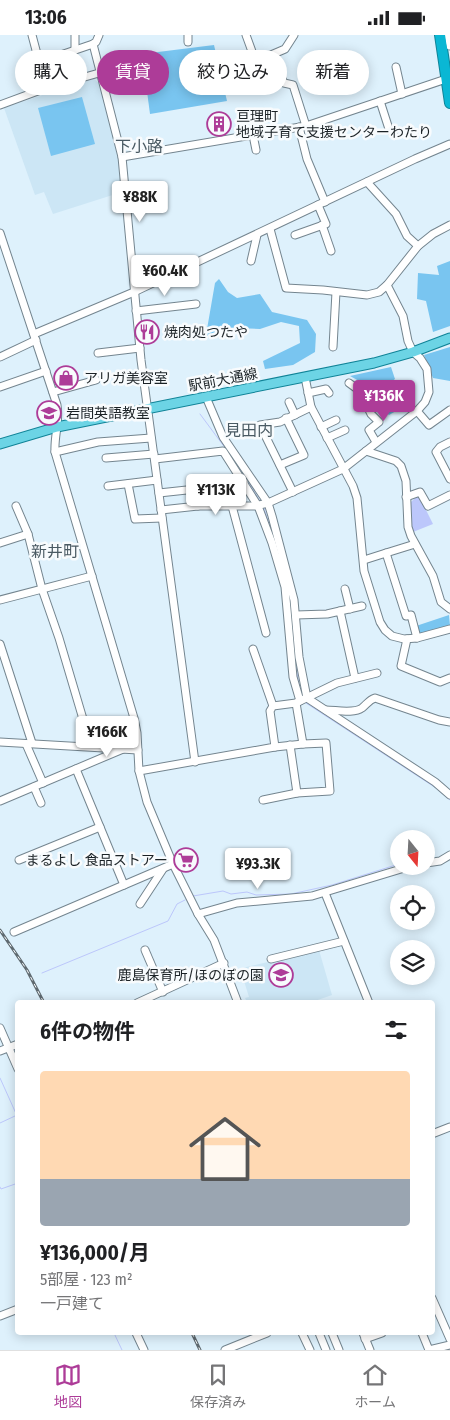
<!DOCTYPE html>
<html lang="ja">
<head>
<meta charset="utf-8">
<style>
	body { margin:0; font-family:"Fira Sans Condensed","Noto Sans JP",sans-serif; background:#f2f2f2; color:#202124; height:100vh; display:flex; flex-direction:column; font-size:19px; white-space:nowrap }
	* { box-sizing:border-box; margin:0 }
	p { font-size:16px; color:#757577 }
	.icon { flex:none; width:28px; height:28px; fill:none; stroke:currentColor; stroke-width:2; stroke-linecap:round; stroke-linejoin:round }
	.map { position:relative; flex:1; overflow:hidden }
	.drawer { position:absolute; left:15px; top:965px; width:420px; height:335px; display:flex; flex-direction:column; background:#fff; border-radius:5px; box-shadow:0 2px 12px #0003 }
	.drawer>* { flex:none }
	.banner { position:absolute; left:15px; top:15px; width:420px; height:45px; display:flex; gap:10px }
	.needle { width:32px; rotate:162deg }
	.controls { position:absolute; left:390px; top:795px; display:grid; gap:10px }
	.controls a { display:grid; place-items:center; width:45px; height:45px; border-radius:50%; background:#fff; box-shadow:0 2px 12px #0003; font-size:25px }
	.price { position:absolute; translate:-50% -42px; padding:0 11px; border-radius:5px; background:#fff; color:#222; font-size:16px; line-height:32px; filter:drop-shadow(0 1px 2px #0008) }
	.price::after { content:''; position:absolute; left:50%; top:30px; width:15px; height:11px; margin-left:-8px; background:inherit; clip-path:polygon(0 0,100% 0,50% 100%) }
	.price.selected { background:#ad3c98; color:#fff }
	ul { padding:0; list-style:none }
	li { display:grid; align-content:center; gap:10px; height:265px; padding:0 25px }
	li span { display:grid; place-items:center; height:155px; border-radius:5px; color:#555 }
	li>.icon { margin-inline-start:auto }
	span .icon { width:90px; height:90px; fill:#fffc; stroke-width:1 }
	li b { font-size:21px }
	h2 { display:flex; justify-content:space-between; align-items:center; height:60px; padding:0 25px; font-size:21px }
	.tag { padding:0 18px; border-radius:22px; background:#fff; box-shadow:0 2px 12px #0003; font-size:18px; line-height:45px }
	.tag.selected { background:#ad3c98; color:#fff }
	.status { display:flex; justify-content:space-between; align-items:center; height:35px; padding:0 25px; background:#fff; direction:ltr }
	.status svg { height:14px; fill:currentColor }
	.tab-bar { display:flex; justify-content:space-around; align-items:center; height:70px; border-top:1px solid #e0e0e0; background:#fff; font-size:14px; color:#757577 }
	.tab-bar a { display:grid; justify-items:center; gap:2px }
	.tab-bar .selected { color:#ad3c98 }
	.map>svg:first-child { display:block }
	.built { fill:#cce6f5 }
	.green { fill:#79c5f0 }
	.water { fill:#bcc7fb }
	.lines { fill:none; stroke-linecap:round; stroke-linejoin:round }
	.stream { stroke:#bcc7fb; stroke-width:1 }
	.minor-casing { stroke:#74858f; stroke-width:9 }
	.major-casing { stroke:#108397; stroke-width:11 }
	.highway-casing { stroke:#108397; stroke-width:12 }
	.minor { stroke:#fff; stroke-width:7 }
	.major { stroke:#6cd4e5; stroke-width:9 }
	.highway { stroke:#0ab7d4; stroke-width:10 }
	.rail-casing { stroke:#5f6a70; stroke-width:3 }
	.rail { stroke:#f8fbfd; stroke-width:1; stroke-dasharray:4; stroke-linecap:butt }
	.labels { text-anchor:middle; dominant-baseline:central; stroke-width:5; stroke-linejoin:round; paint-order:stroke }
	.poi-label { font-size:14px; fill:#1b2226; stroke:#f8fbfd; text-anchor:start }
	.street-label { font-size:14px; fill:#1b2226; stroke:#f8fbfd }
	.quarter-label { font-size:16px; fill:#4a5a63; stroke:#f8fbfd }
</style>
</head>
<body>
<div class="status"><b>13:06</b><svg viewBox="0 0 49 12"><path d="M0 12V9h3v3zM5 12V6h3v6zM10 12V3h3v9zM15 12V0h3v12zM26 1h20v11H26zM47 4h2v5h-2z"/></svg></div>
<div class="map">
<svg width="450" height="1315" viewBox="0 0 450 1315">
	<rect width="100%" height="100%" fill="#def1fc"/>
	<g class="built">
		<polygon points="93,43 100,49 119,122 122,157 53,179 44,157 35,160 4,73"/>
		<polygon points="319,915 332,960 312,967 247,967 245,963 249,962 244,946 238,947 234,935"/>
	</g>
	<g class="green">
		<polygon points="214,10 227,66 150,79 142,19"/>
		<polygon points="82,62 95,109 51,121 38,73"/>
		<polygon points="450,226 450,291 433,297 426,266 417,264 418,238 439,240 437,231"/>
		<polygon points="219,244 228,257 237,263 260,259 272,277 307,285 316,299 315,317 293,330 265,334 263,326 300,308 299,291 281,287 260,294 236,293 214,304 206,300 215,248"/>
		<polygon points="450,312 450,346 433,343 424,320"/>
		<polygon points="391,332 395,344 387,350 385,357 392,366 407,359 412,367 389,380 374,365 370,352 350,341"/>
		<polygon points="449,580 450,591 418,601 416,591"/>
	</g>
	<polygon class="water" points="416,462 420,463 433,489 413,497 411,493 410,468"/>
	<g class="lines">
		<g class="stream">
			<polyline points="200,379 237,429 260,466"/>
			<polyline points="264,473 273,501"/>
			<polyline points="290,563 292,596"/>
			<polyline points="296,632 300,655"/>
			<polyline points="306,668 436,753 450,765"/>
			<polyline points="193,861 223,856 231,859 247,857 256,860 291,859 332,850 399,829"/>
			<polyline points="42,938 168,886 177,869 185,865"/>
			<polyline points="0,1043 18,1083"/>
			<polyline points="0,1088 15,1081"/>
			<polyline points="0,1152 1,1154 18,1148"/>
			<polyline points="114,1298 122,1315"/>
		</g>
		<g class="minor-casing">
			<g id="minor">
				<polyline points="32,0 46,53"/>
				<polyline points="99,0 96,7 93,9 122,122 141,325 195,727"/>
				<polyline points="188,0 188,7"/>
				<polyline points="246,0 254,22 271,20 284,48 293,50 306,91"/>
				<polyline points="448,0 450,11"/>
				<polyline points="75,15 75,0"/>
				<polyline points="271,20 285,14 294,0"/>
				<polyline points="40,27 93,9"/>
				<polyline points="22,30 37,25"/>
				<polyline points="396,32 402,59"/>
				<polyline points="380,66 389,94 393,98"/>
				<polyline points="0,70 46,53 99,38"/>
				<polyline points="299,92 307,124 325,167"/>
				<polyline points="253,100 256,115"/>
				<polyline points="122,122 306,91 449,43"/>
				<polyline points="367,147 396,179 407,201 418,211"/>
				<polyline points="322,190 331,216"/>
				<polyline points="270,194 286,253 323,255 367,260 379,257 387,250 418,211 433,199 450,190"/>
				<path d="M 0,198 L 57,370 C 60,386 54,401 55,417 L 134,683 L 137,698 L 139,736 L 147,767 L 173,829 L 198,879 L 214,905 L 238,968"/>
				<polyline points="295,200 326,189 318,170"/>
				<polyline points="251,226 257,200"/>
				<polyline points="136,276 196,269"/>
				<polyline points="34,299 134,257 415,124 450,109"/>
				<polyline points="333,312 336,257"/>
				<polyline points="98,318 140,313"/>
				<polyline points="0,322 36,305"/>
				<polyline points="349,348 360,356 371,379 379,387 369,395 376,407"/>
				<polyline points="0,352 46,336"/>
				<polyline points="53,357 96,345"/>
				<polyline points="308,358 326,354 329,358"/>
				<polyline points="206,362 223,402 268,468 272,481 294,565 299,622 307,663 435,747 450,760"/>
				<polyline points="289,367 295,380"/>
				<polyline points="311,372 353,451 357,463 364,536 380,587 385,595 392,601 404,604 417,603 450,594"/>
				<polyline points="417,376 429,390 450,375"/>
				<polyline points="321,392 336,385"/>
				<polyline points="327,403 345,395"/>
				<polyline points="450,407 440,412 436,417 450,444"/>
				<polyline points="366,416 396,426 401,431 406,446 408,492 411,501 433,541 441,567 450,574"/>
				<polyline points="55,417 98,407 151,403"/>
				<polyline points="106,423 154,419"/>
				<polyline points="155,424 223,416 258,471 272,508 285,552 293,642 300,666"/>
				<polyline points="280,430 304,420 286,383"/>
				<polyline points="128,449 135,484 162,483"/>
				<polyline points="108,451 157,445"/>
				<polyline points="293,457 260,390 280,387 311,372 305,342"/>
				<polyline points="159,458 196,454 198,471"/>
				<polyline points="406,462 420,457 428,471 450,460"/>
				<polyline points="219,470 217,452 244,447"/>
				<polyline points="16,471 28,499 42,554 59,603 91,711"/>
				<polyline points="232,471 266,598"/>
				<polyline points="161,475 198,471 255,471 268,468 343,434 417,376 425,367 429,357 427,334 420,323 413,317 408,306 403,281 387,250"/>
				<polyline points="0,508 28,499"/>
				<polyline points="415,509 386,518 406,581 411,580 417,603"/>
				<polyline points="364,525 386,518"/>
				<polyline points="345,554 350,574"/>
				<polyline points="0,565 92,541"/>
				<polyline points="340,576 362,571"/>
				<polyline points="296,580 327,579 340,576 355,643"/>
				<polyline points="407,604 401,631 440,647 450,643"/>
				<polyline points="0,609 32,708"/>
				<polyline points="253,614 273,671"/>
				<path d="M 326,675 C 336,675 354,679 362,673 C 367,669 369,665 375,663 L 439,685 L 450,687"/>
				<polyline points="0,707 138,715"/>
				<polyline points="26,709 43,748"/>
				<polyline points="290,710 297,758"/>
				<polyline points="275,712 303,709"/>
				<polyline points="76,734 124,850"/>
				<polyline points="139,736 275,712 270,676 273,671 296,668 337,648 377,638"/>
				<polyline points="34,752 41,768"/>
				<polyline points="263,765 297,758 330,756 326,708 303,709 296,668"/>
				<polyline points="0,766 123,714"/>
				<polyline points="19,825 100,792"/>
				<polyline points="426,828 440,826 450,820"/>
				<polyline points="325,858 369,968"/>
				<polyline points="140,869 163,834"/>
				<polyline points="198,879 237,868 312,861 411,831"/>
				<polyline points="14,897 173,829"/>
				<polyline points="145,915 163,957"/>
				<polyline points="271,924 344,906"/>
				<polyline points="137,968 224,928"/>
				<polyline points="0,993 18,1034"/>
				<polyline points="0,1016 18,1009"/>
				<polyline points="432,1099 450,1092"/>
				<polyline points="432,1263 450,1304"/>
				<polyline points="0,1281 18,1274"/>
				<polyline points="136,1298 144,1315"/>
				<polyline points="302,1298 310,1315"/>
				<polyline points="319,1298 326,1315"/>
				<polyline points="332,1298 339,1315"/>
				<polyline points="363,1298 370,1315"/>
				<polyline points="422,1298 429,1315"/>
				<polyline points="365,1304 382,1298"/>
				<polyline points="225,1315 267,1298"/>
				<polyline points="429,1315 450,1310"/>
			</g>
		</g>
		<g class="major-casing">
			<polyline id="major" points="0,409 57,392 374,328 413,317 450,303"/>
		</g>
		<g class="highway-casing">
			<polyline id="highway" points="440,0 450,68"/>
		</g>
		<use href="#minor" class="minor"/>
		<use href="#major" class="major"/>
		<use href="#highway" class="highway"/>
		<g class="rail-casing">
			<g id="rail">
				<polyline points="0,895 27,935 44,968"/>
				<polyline points="192,1298 200,1315"/>
			</g>
		</g>
		<use href="#rail" class="rail"/>
	</g>
	<defs>
		<g id="building-ring" transform="scale(1.25)"><circle r="9.5" fill="#f8fbfd" stroke="#ad3c98" stroke-width="1.5"/><path d="M-4-6H4V6H1V3H-1V6H-4ZM-2.5-4.3h1.7v1.8h-1.7ZM.8-4.3h1.7v1.8H.8ZM-2.5-1h1.7V.8h-1.7ZM.8-1h1.7V.8H.8Z" fill="#ad3c98"/></g>
		<g id="restaurant-ring" transform="scale(1.25)"><circle r="9.5" fill="#f8fbfd" stroke="#ad3c98" stroke-width="1.5"/><path d="M-5-6h1v4h1v-4h1v4h1v-4h1v5L-1.5 .5V6h-2V.5L-5-1ZM5-6V6H3V1.5H1.5Q1.5-4 5-6Z" fill="#ad3c98"/></g>
		<g id="shop-ring" transform="scale(1.25)"><circle r="9.5" fill="#f8fbfd" stroke="#ad3c98" stroke-width="1.5"/><path d="M-5-2.5h2.3a2.7 3.5 0 0 1 5.4 0H5L5.5 6h-11ZM-1.5-2.5h3a1.5 2.3 0 0 0-3 0Z" fill="#ad3c98"/></g>
		<g id="school-ring" transform="scale(1.25)"><circle r="9.5" fill="#f8fbfd" stroke="#ad3c98" stroke-width="1.5"/><path d="M0-5L7-2L0 1L-7-2ZM-4 1L0 2.5L4 1V4Q0 6-4 4Z" fill="#ad3c98"/></g>
		<g id="supermarket-ring" transform="scale(1.25)"><circle r="9.5" fill="#f8fbfd" stroke="#ad3c98" stroke-width="1.5"/><path d="M-6-5.5h2.5l.6 2H6L4.5 2H-2.5L-4.4-4H-6ZM-1.5 3.2a1.3 1.3 0 1 0 .1 0ZM3 3.2a1.3 1.3 0 1 0 .1 0Z" fill="#ad3c98"/></g>
	</defs>
	<g fill-rule="evenodd">
		<use href="#building-ring" x="219" y="89"/>
		<use href="#restaurant-ring" x="147" y="297"/>
		<use href="#shop-ring" x="66" y="343"/>
		<use href="#school-ring" x="49" y="378"/>
		<use href="#supermarket-ring" x="186" y="825"/>
		<use href="#school-ring" x="281" y="940"/>
	</g>
	<g class="labels">
		<g class="poi-label">
			<text x="236" y="81">亘理町<tspan x="236" dy="16">地域子育て支援センターわたり</tspan></text>
			<text x="164" y="297">焼肉処つたや</text>
			<text x="84" y="343">アリガ美容室</text>
			<text x="66" y="378">岩間英語教室</text>
			<text x="168" y="825" text-anchor="end">まるよし 食品ストアー</text>
			<text x="264" y="940" text-anchor="end">鹿島保育所/ほのぼの園</text>
		</g>
		<g class="street-label">
			<text transform="translate(223 345) rotate(-11)">駅前大通線</text>
		</g>
		<g class="quarter-label">
			<text x="139" y="111">下小路</text>
			<text x="249" y="395">見田内</text>
			<text x="55" y="516">新井町</text>
		</g>
	</g>
</svg>
<div class="controls">
<a><svg class="needle" viewBox="-14 -14 28 28"><path d="M0-13l5 13h-10z" fill="#e53935"/><path d="M0 13l5-13h-10z" fill="#757577"/></svg></a>
<a><svg class="icon" aria-label="locate" viewBox="0 0 24 24"><circle cx="12" cy="12" r="6"/><path d="M12 2v4M12 18v4M2 12h4M18 12h4"/></svg></a>
<a><svg class="icon" aria-label="layers" viewBox="0 0 24 24"><path d="M12 4l9 5-9 5-9-5zM3 14l9 5 9-5"/></svg></a>
</div>
<b class="price" style="left:140px;top:188px">¥88K</b>
<b class="price" style="left:165px;top:262px">¥60.4K</b>
<b class="price selected" style="left:384px;top:387px">¥136K</b>
<b class="price" style="left:216px;top:481px">¥113K</b>
<b class="price" style="left:107px;top:723px">¥166K</b>
<b class="price" style="left:258px;top:855px">¥93.3K</b>
<div class="banner">
<a class="tag">購入</a>
<a class="tag selected">賃貸</a>
<a class="tag">絞り込み</a>
<a class="tag">新着</a>
</div>
<section class="drawer">
<h2>6件の物件<svg class="icon" aria-label="filters" viewBox="0 0 24 24"><path d="M4 7h16M4 17h16"/><circle cx="9" cy="7" r="2"/><circle cx="15" cy="17" r="2"/></svg></h2>
<ul>
<li><span style="background:linear-gradient(#ffd9b3 70%,#9aa5b1 0)"><svg class="icon" aria-label="home" viewBox="0 0 24 24"><path d="M3 11l9-7 9 7M6 9v11h12V9"/></svg></span><div><b>¥136,000/月</b><p>5部屋 · 123 m²</p><p>一戸建て</p></div></li>
</ul>
</section>
</div>
<nav class="tab-bar">
<a class="selected"><svg class="icon" aria-label="map" viewBox="0 0 24 24"><path d="M3 6l6-2 6 2 6-2v14l-6 2-6-2-6 2zM9 4v14M15 6v14"/></svg>地図</a>
<a><svg class="icon" aria-label="saved" viewBox="0 0 24 24"><path d="M7 4h10v16l-5-4-5 4z"/></svg>保存済み</a>
<a><svg class="icon" aria-label="home" viewBox="0 0 24 24"><path d="M3 11l9-7 9 7M6 9v11h12V9"/></svg>ホーム</a>
</nav>
</body>
</html>
